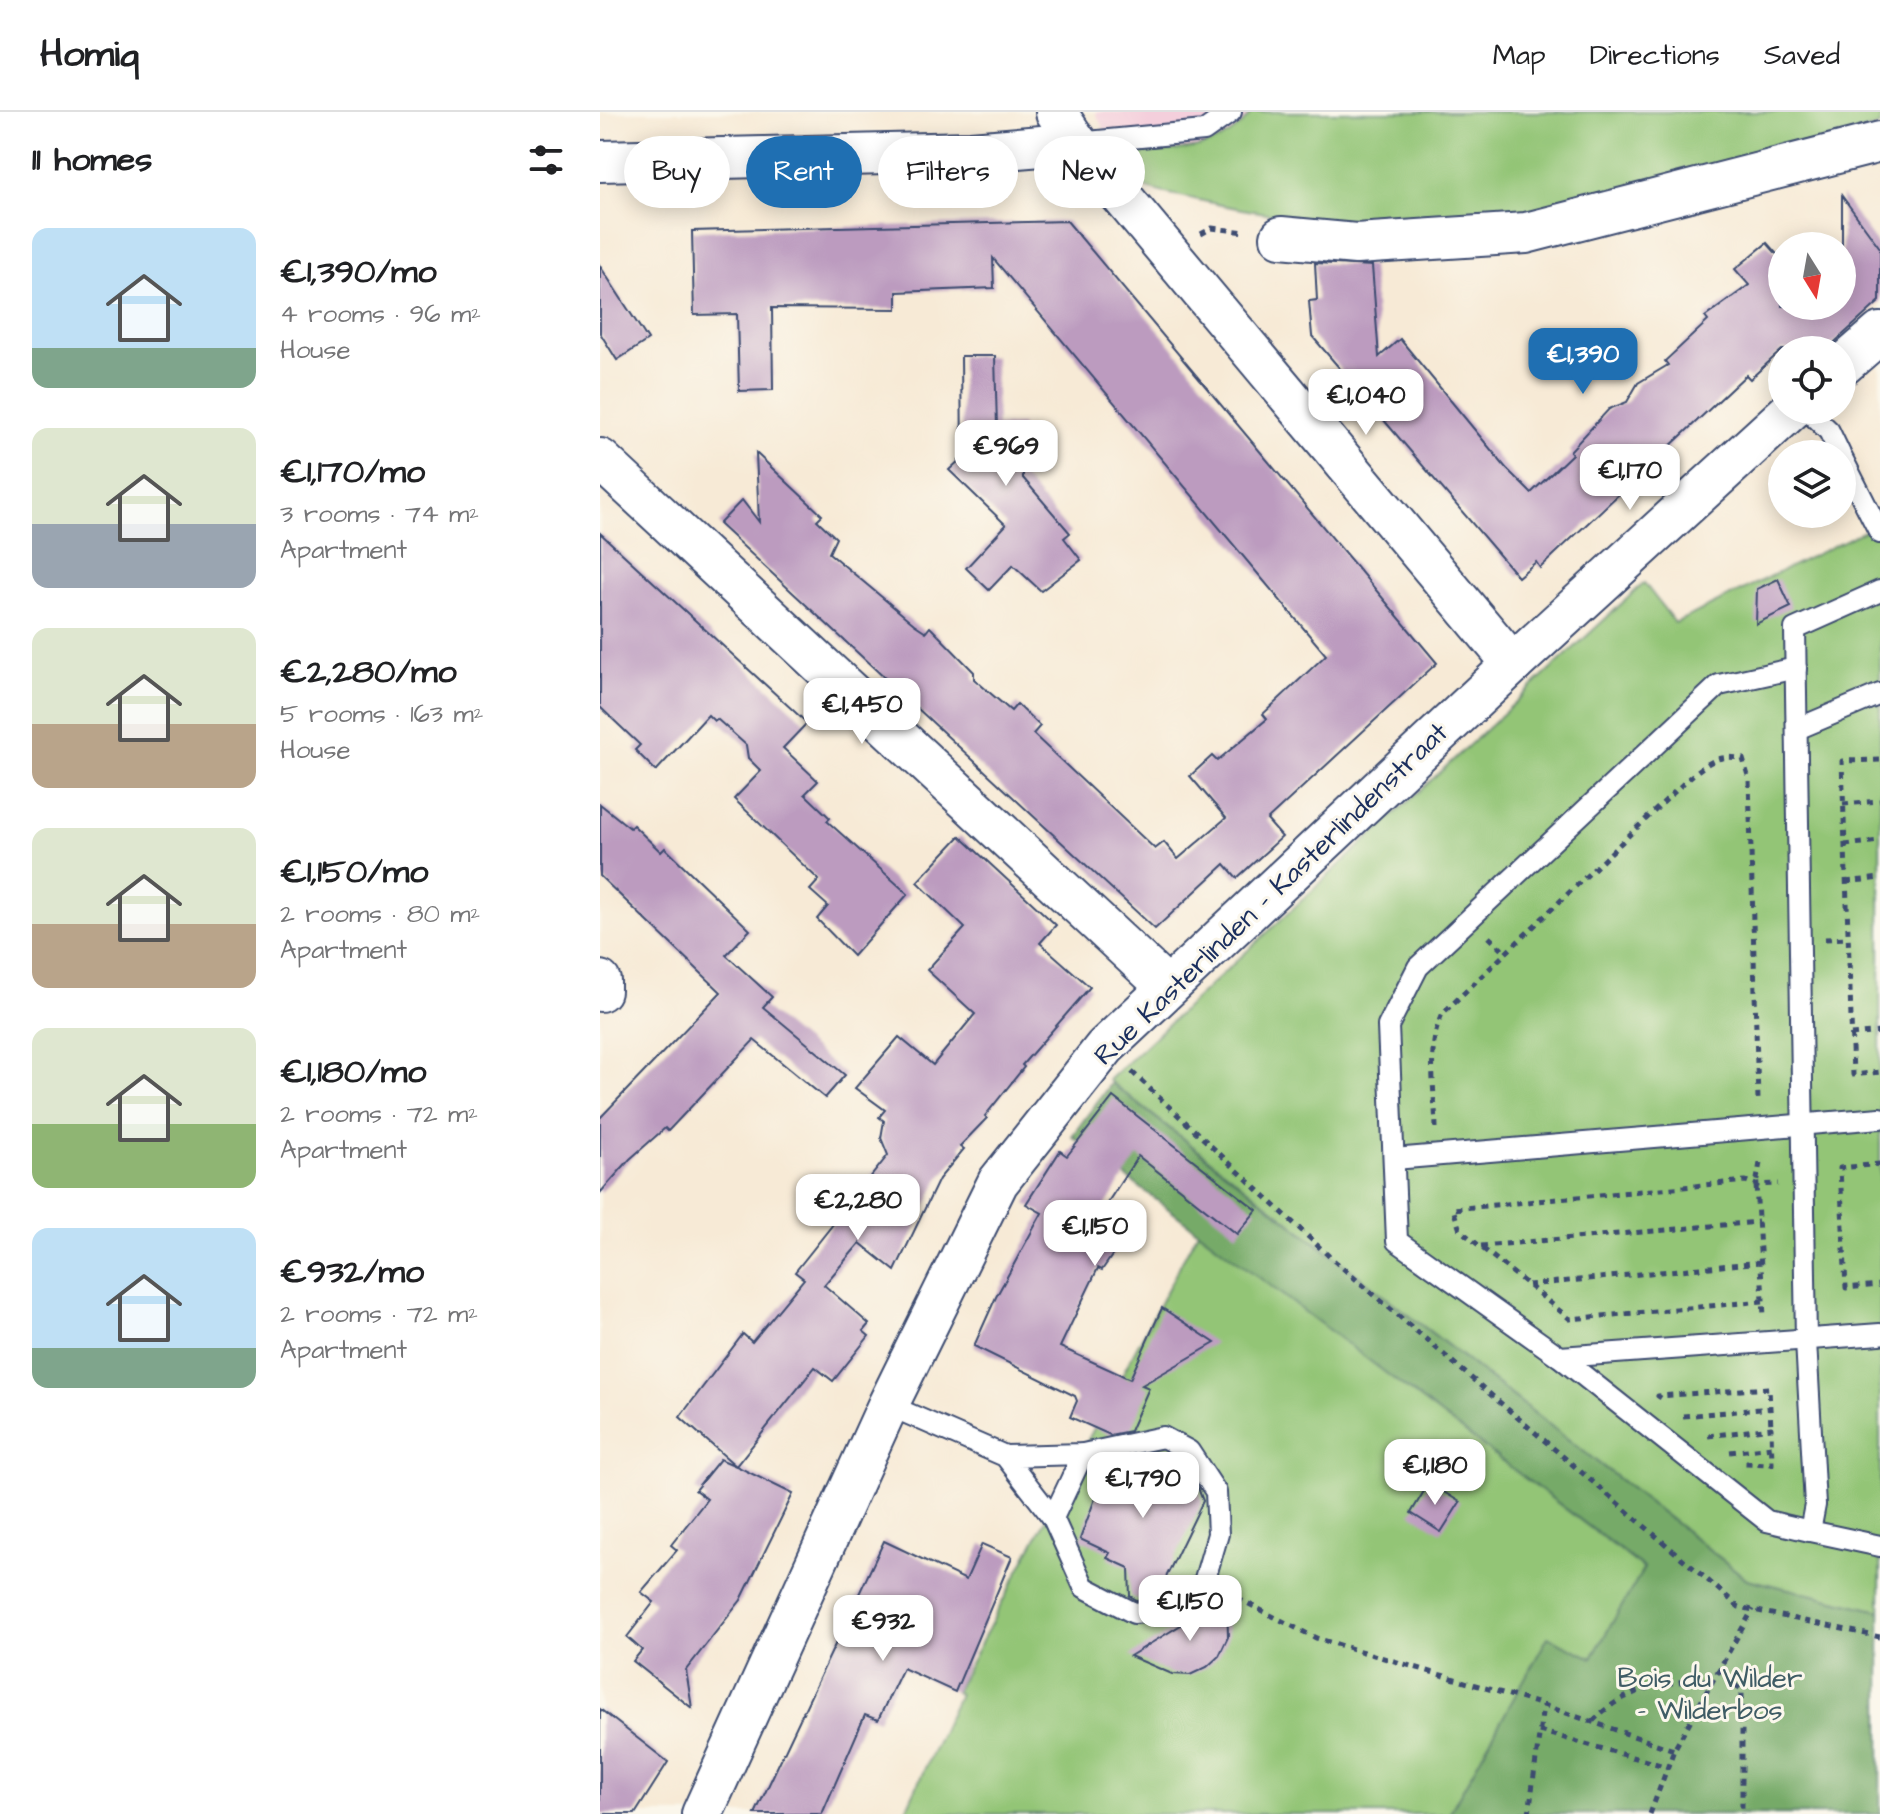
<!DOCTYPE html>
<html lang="en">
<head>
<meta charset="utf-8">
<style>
	body { margin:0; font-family:"Architects Daughter",sans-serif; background:#f6f6f6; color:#202124; height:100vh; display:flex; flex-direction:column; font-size:30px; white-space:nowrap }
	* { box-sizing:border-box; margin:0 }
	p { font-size:26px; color:#757577 }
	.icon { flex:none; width:44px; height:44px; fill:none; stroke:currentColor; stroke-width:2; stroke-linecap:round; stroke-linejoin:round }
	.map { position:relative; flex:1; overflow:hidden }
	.sheet { display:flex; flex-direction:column; background:#fff; width:600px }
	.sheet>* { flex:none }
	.guide { position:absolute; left:24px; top:24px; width:760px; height:72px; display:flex; gap:16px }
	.needle { width:52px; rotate:169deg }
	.fabs { position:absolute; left:1168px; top:120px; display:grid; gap:16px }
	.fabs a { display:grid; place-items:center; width:88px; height:88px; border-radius:50%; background:#fff; box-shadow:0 4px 20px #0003; font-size:40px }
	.price { position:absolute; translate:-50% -68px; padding:0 18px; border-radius:16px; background:#fff; color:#222; font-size:26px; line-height:52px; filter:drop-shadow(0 2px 4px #0008) }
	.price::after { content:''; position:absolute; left:50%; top:48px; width:24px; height:18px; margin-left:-12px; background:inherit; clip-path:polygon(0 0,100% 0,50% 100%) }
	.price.selected { background:#1f6fb2; color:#fff }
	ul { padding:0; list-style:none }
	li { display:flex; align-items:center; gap:24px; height:200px; padding:0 32px }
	li span { display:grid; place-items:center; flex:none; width:224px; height:160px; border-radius:16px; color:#555 }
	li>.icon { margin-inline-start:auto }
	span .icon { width:96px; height:96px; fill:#fffc; stroke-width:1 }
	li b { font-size:34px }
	h2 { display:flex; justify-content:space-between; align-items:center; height:96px; padding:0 32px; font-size:34px }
	.chip { padding:0 28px; border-radius:36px; background:#fff; box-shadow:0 4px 20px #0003; font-size:28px; line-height:72px }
	.chip.selected { background:#1f6fb2; color:#fff }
	header { display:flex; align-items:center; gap:48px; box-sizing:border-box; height:112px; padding:0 40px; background:#fff; border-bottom:2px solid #e0e0e0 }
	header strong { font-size:38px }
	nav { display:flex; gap:44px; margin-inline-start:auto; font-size:28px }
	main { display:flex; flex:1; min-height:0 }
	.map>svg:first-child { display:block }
	.built { fill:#f4cfdc }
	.green { fill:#93c576; stroke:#577a6a; stroke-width:2 }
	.forest { fill:#76aa67; stroke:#486c62; stroke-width:2 }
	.building { fill:#bc9bbf }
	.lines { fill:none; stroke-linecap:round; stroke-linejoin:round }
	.service-casing { stroke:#3c4b70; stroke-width:24 }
	.minor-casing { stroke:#3c4b70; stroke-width:44 }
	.path { stroke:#3c4b70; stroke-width:5; stroke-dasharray:6 6; stroke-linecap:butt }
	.service { stroke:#fff; stroke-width:20 }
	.minor { stroke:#fff; stroke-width:40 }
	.labels { text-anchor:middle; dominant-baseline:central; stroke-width:6; stroke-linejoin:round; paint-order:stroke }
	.street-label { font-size:28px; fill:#1b2f5e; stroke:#fbf7ec }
	.park-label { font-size:28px; fill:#3f5c65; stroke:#fbf7ec }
</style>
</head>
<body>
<header>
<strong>Homiq</strong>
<nav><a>Map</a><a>Directions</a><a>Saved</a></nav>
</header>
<main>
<section class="sheet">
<h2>11 homes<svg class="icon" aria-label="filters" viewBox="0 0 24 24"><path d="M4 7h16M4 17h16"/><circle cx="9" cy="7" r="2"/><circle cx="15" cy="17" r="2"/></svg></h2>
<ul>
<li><span style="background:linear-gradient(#bfe0f5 75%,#7fa58c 0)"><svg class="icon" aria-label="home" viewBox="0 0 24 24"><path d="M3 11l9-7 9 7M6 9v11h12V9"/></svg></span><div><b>€1,390/mo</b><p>4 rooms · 96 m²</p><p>House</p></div></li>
<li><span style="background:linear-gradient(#dfe7d0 60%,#9aa5b1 0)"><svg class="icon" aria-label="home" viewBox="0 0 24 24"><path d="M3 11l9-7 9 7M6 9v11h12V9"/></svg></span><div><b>€1,170/mo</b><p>3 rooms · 74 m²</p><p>Apartment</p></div></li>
<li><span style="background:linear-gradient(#dfe7d0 60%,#b9a48a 0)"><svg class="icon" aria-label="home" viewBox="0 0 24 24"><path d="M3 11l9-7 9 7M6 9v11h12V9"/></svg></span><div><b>€2,280/mo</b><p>5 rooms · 163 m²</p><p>House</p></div></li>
<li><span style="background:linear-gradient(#dfe7d0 60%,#b9a48a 0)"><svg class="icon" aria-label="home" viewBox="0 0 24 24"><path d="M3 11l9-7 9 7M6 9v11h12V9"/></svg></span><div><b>€1,150/mo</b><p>2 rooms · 80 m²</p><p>Apartment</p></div></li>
<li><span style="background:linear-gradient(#dfe7d0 60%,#8fb573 0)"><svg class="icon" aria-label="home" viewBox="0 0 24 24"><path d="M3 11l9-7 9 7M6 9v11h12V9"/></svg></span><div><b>€1,180/mo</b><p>2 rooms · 72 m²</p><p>Apartment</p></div></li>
<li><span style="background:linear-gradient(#bfe0f5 75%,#7fa58c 0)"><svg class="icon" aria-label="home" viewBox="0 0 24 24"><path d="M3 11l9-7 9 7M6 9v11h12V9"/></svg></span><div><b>€932/mo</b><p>2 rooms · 72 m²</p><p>Apartment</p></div></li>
</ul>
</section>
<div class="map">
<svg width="1280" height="1702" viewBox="0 0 1280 1702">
	<rect width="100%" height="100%" fill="#fbf7ec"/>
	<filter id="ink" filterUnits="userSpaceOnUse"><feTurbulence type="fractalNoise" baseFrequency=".0125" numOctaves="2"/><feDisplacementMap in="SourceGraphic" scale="16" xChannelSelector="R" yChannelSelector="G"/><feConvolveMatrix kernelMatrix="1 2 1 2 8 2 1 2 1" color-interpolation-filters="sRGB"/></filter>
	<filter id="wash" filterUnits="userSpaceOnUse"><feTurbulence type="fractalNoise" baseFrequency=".006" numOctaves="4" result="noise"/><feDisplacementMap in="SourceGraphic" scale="32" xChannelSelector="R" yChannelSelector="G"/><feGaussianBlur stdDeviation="1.8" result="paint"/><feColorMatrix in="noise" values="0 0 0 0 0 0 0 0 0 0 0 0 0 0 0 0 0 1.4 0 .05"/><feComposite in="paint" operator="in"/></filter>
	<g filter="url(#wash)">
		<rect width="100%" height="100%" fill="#f7ead6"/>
		<polygon class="built" points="495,0 652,0 631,23 610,34 517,42"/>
		<g class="green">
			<path d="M 652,0 L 1280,0 L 1280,14 C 1168,42 1057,76 944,99 C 834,122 703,113 594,87 C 566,80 520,79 517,42 C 566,38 621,45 652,0 Z"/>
			<polygon points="1280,411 1280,1499 1147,1467 508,968 1044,471 1075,511"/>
			<polygon points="599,1117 1044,1457 992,1546 948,1526 849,1702 304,1702 359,1582 355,1580"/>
		</g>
		<polygon class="forest" points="511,971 1147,1467 1280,1499 1280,1702 849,1702 948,1525 992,1546 1044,1456 472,1024"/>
		<g id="blocks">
			<g class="building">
				<polygon points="1242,84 1280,136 1280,189 1226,238 1182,238 1150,267 1146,263 940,456 936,450 918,465 712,224 709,189 717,188 715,151 772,154 779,245 800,227 906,356 931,381 972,342 970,339 1009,297 1027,290 1038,271 1068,253 1065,249 1108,209 1105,205 1149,173 1135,157 1167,131 1182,148 1182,194 1242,194"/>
				<polygon points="467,109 837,551 667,708 682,725 637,766 625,752 555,817 119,412 142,388 159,410 156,341 222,403 217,408 236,426 229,441 314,512 326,520 330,515 374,560 374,567 411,599 417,592 440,614 433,622 555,737 564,730 578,747 626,706 590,664 612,644 617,649 667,607 663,602 726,543 393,146 394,176 297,180 297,197 172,196 173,278 139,279 137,202 94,203 92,119"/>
				<polygon points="0,154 48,228 17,248 0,221"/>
				<polygon points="361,244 395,244 397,314 422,313 423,366 470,421 464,426 481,448 441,479 413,453 389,478 366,456 406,413 349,358 362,346"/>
				<polygon points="0,421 207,611 183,636 218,669 205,682 230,706 227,709 308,782 253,844 217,807 228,794 210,778 219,768 134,687 161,659 148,646 146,633 117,607 114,609 108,603 56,659 35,638 40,633 0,595"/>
				<polygon points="1178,467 1191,495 1156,512 1157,477"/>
				<polygon points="0,692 30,716 33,713 61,740 65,736 150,818 126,843 172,885 163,895 245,963 225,986 154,928 68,1019 65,1016 30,1047 0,1081 0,1006 121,880 0,764"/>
				<polygon points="360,724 456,813 440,831 490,875 422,953 424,955 385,1004 387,1006 360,1034 364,1037 339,1067 295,1159 260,1131 224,1173 269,1212 263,1219 269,1224 233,1269 215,1255 136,1354 193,1382 141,1488 86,1558 92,1596 33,1549 42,1538 27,1525 54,1490 41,1480 77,1438 71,1433 107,1387 95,1378 120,1347 136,1354 80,1305 143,1222 152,1230 204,1167 195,1160 288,1043 281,1026 284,1009 279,1005 285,998 255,976 299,925 333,953 375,902 327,858 365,816 317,770"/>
				<polygon points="513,985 657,1098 637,1122 538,1044 504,1096 525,1110 513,1127 520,1132 502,1158 498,1156 460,1235 530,1267 562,1196 615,1231 542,1273 549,1276 530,1319 510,1323 470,1305 477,1289 475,1284 374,1234 396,1185 442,1101 426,1092 460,1039 467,1044"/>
				<polygon points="550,1341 573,1352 577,1368 598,1376 603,1389 556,1486 537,1488 530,1484 529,1456 507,1446 510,1441 480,1427 502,1368 509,1366 517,1348"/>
				<polygon points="829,1371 860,1390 841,1420 811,1401"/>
				<polygon points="284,1429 366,1468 382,1432 412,1445 355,1580 303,1556 278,1608 265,1603 222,1702 155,1702"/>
				<polygon points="627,1485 628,1525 619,1544 607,1555 590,1563 572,1562 530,1544"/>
				<polygon points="0,1597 68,1650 35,1702 0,1702"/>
			</g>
		</g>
	</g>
	<g filter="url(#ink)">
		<use href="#blocks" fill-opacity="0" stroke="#3c4b70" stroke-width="2"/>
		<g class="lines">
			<g class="service-casing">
				<g id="service">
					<polyline points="477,31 604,19 631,0"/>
					<polyline points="1207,298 1229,319 1240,342"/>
					<polyline points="1242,346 1280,421"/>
					<polyline points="1280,479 1195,517 1206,1229 1215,1393 1210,1419 1280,1434"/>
					<polyline points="1196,556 1119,573 818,855 788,914 797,1129 960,1245 1167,1409 1210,1419"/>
					<polyline points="1197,617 1280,582"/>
					<polyline points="794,1047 1280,1006"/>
					<polyline points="960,1245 1280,1222"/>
					<polyline points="288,1293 405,1344 453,1406 484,1475 534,1501 568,1498 604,1470 618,1422 616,1380 589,1339 563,1325 483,1342 405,1344"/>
					<polyline points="453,1406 483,1342"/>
				</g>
			</g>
			<g class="minor-casing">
				<g id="minor">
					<polyline points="456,0 477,31 913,552"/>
					<polyline points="0,49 371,40 477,31"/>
					<polyline points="681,125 756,132 926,121 1280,30"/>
					<polyline points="1242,254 1280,221"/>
					<polyline points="0,347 567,875"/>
					<polyline points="0,869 0,879"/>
					<polyline points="102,1702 288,1293 398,1070 505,935 913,552 1191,298"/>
				</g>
			</g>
			<g class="path">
				<polyline points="601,122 612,116 645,120"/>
				<polyline points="1280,648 1242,649 1253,963 1280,960"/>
				<polyline points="1243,692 1280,689"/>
				<polyline points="1245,733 1280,729"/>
				<polyline points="1246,770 1280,766"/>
				<polyline points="889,825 906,841"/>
				<polyline points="1225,827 1248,826"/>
				<polyline points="1251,923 1280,920"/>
				<polyline points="532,960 731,1146 1139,1495 1280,1525"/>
				<path d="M 836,1016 C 835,980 826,936 842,902 L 1089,666 C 1107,651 1119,641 1143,647 L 1149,667 L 1158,988"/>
				<polyline points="1160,1051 1156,1073 1164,1204"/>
				<polyline points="1280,1052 1240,1056 1246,1176 1280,1173"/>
				<polyline points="881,1134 1158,1110"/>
				<polyline points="928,1173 1161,1150"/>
				<polyline points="1163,1189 970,1207 860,1118 853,1097 1146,1069 1156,1073 1178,1072"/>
				<polyline points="1061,1286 1058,1284 1169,1276 1171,1316"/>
				<polyline points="1083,1304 1171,1296"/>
				<polyline points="1108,1324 1171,1316 1172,1352 1144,1351"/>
				<polyline points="1130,1340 1172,1335"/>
				<polyline points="627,1481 716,1526 943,1593 1074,1638"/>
				<polyline points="1117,1557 1142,1579 1142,1702"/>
				<path d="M 993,1609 C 1024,1576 1070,1568 1113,1568"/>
				<polyline points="939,1619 1068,1655"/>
				<polyline points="929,1702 943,1593"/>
				<polyline points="1050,1702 1074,1638 1153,1497"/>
			</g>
			<use href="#service" class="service"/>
			<use href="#minor" class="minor"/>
		</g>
	</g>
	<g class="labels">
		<g class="street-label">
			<text transform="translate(671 782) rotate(-44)">Rue Kasterlinden - Kasterlindenstraat</text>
		</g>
		<g class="park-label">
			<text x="1110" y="1566">Bois du Wilder<tspan x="1110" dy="32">- Wilderbos</tspan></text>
		</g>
	</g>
</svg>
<div class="fabs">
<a><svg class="needle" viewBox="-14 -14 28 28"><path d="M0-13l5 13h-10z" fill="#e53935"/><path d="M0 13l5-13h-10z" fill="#757577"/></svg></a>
<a><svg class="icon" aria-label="locate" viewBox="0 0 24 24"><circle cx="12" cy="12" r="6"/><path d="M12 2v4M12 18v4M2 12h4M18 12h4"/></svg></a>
<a><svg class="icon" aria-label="layers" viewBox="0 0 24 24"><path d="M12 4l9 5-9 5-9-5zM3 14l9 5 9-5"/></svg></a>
</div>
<b class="price selected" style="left:983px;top:284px">€1,390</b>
<b class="price" style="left:766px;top:325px">€1,040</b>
<b class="price" style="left:406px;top:376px">€969</b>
<b class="price" style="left:1030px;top:400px">€1,170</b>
<b class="price" style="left:262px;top:634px">€1,450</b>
<b class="price" style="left:258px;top:1130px">€2,280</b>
<b class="price" style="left:495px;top:1156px">€1,150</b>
<b class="price" style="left:835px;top:1395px">€1,180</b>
<b class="price" style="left:543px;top:1408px">€1,790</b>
<b class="price" style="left:590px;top:1531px">€1,150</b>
<b class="price" style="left:283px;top:1551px">€932</b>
<div class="guide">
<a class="chip">Buy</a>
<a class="chip selected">Rent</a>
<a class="chip">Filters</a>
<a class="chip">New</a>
</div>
</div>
</main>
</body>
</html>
